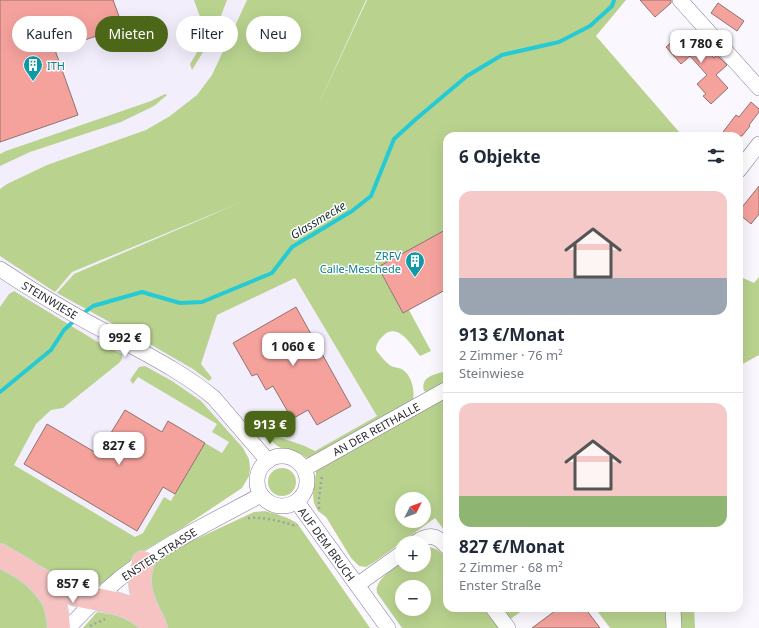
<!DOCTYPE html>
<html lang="de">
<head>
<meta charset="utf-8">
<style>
	body { margin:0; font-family:"Noto Sans",sans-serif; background:#f2f2f3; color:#1f2937; height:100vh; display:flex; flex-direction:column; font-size:15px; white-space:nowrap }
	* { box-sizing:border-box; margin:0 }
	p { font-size:13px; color:#747a83 }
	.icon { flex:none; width:22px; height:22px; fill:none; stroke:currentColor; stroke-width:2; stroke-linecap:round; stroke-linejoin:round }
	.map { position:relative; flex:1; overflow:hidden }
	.sheet { position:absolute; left:443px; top:132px; width:300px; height:480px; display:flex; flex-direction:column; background:#fff; border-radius:12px; box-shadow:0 4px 16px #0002 }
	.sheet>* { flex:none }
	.top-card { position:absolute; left:12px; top:16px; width:371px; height:36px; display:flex; gap:8px }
	.needle { width:26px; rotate:48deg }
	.tools { position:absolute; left:395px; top:492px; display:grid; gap:8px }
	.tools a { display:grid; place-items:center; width:36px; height:36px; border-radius:50%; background:#fff; box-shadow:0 4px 16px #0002; font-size:20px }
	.price { position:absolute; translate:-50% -34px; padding:0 9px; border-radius:8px; background:#fff; color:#222; font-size:13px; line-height:26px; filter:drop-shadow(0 1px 2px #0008) }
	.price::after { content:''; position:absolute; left:50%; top:24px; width:12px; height:9px; margin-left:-6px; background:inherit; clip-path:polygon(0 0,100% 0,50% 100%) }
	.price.current { background:#4d6719; color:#fff }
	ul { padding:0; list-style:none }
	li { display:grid; align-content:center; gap:8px; height:212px; padding:0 16px }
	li+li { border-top:1px solid #e0e1e3 }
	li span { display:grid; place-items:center; height:124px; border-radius:12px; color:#555 }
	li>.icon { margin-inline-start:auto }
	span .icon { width:72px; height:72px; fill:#fffc; stroke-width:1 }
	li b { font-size:17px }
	h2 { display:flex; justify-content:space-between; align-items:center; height:48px; padding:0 16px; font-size:17px }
	.tag { padding:0 14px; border-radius:18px; background:#fff; box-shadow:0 4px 16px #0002; font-size:14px; line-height:36px }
	.tag.current { background:#4d6719; color:#fff }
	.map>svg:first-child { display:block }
	.built { fill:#f3eefc }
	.green { fill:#b9d38f; fill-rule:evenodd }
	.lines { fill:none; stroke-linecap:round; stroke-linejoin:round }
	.stream { stroke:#25cad4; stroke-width:4 }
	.building { fill:#f5a29d; stroke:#8f726f }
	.minor-casing { stroke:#847c94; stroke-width:16 }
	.highway-casing { stroke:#d5d4d6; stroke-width:24 }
	.path { stroke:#a2a0a7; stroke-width:2.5; stroke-dasharray:2 3; stroke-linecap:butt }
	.minor { stroke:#fff; stroke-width:15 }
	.highway { stroke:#f6c2c2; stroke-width:22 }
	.labels { text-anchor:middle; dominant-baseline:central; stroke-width:3; stroke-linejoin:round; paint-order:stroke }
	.culture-label { font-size:11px; fill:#0d838f; stroke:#fff; text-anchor:start }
	.street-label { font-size:11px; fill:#2c2933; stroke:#fff }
	.water-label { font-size:12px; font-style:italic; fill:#152e2f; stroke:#fff }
</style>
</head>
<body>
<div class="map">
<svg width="759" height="628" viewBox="0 0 759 628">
	<rect width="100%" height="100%" fill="#faf8fe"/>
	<polygon class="built" points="0,0 367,0 287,171 389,410 315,451 305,446 268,433 265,434 243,448 249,459 250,468 249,476 242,488 185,526 142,552 102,583 0,546"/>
	<g class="green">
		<polygon points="194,0 227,0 214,34 192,70 190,64 207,36"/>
		<path d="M 247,0 L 366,0 L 315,112 L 367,0 L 626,0 L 596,36 L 680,133 L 677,136 L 447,136 L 447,229 L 378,268 L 403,313 L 409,310 L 431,351 L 420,356 C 412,346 398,321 383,336 C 379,340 376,344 376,350 C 380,355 385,362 391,366 C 395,368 399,367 403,370 C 412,376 415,391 413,401 L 313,460 L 305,457 L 298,453 L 292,450 L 281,448 L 276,445 L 248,418 L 253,413 L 268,427 L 272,430 L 270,434 L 305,446 L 315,451 L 377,416 L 295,278 L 217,315 L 201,364 L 212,378 L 209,381 L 193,369 L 155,347 L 57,293 L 74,274 L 242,202 L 72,272 L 55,292 L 0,256 L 0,189 L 7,184 L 47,165 L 146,130 L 170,116 L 197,95 L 212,75 Z"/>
		<polygon points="165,94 167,95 154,106 121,122 30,152 0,166 0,154 6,151 151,101"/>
		<polygon points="739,276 754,283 759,277 759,355 739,366"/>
		<polygon points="14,291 96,341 122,354 122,359 119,363 63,408 51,410 36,424 14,465 135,537 143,533 164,497 171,501 205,443 222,453 229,442 212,432 217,424 138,377 133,384 130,380 139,367 145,366 172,381 201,401 243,448 249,459 250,468 249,476 242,488 185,526 142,552 102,583 90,590 75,589 0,546 0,307 9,294"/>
		<path d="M 447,371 L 447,384 L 427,392 L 424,391 C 420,376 436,374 447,371 Z"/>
		<path d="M 447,395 L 447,534 L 435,518 L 376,561 L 366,567 L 359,566 L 351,558 L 326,517 L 318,511 L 314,503 L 313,495 L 316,472 L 319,467 ZM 402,499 L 424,499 L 424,521 L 402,521 Z"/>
		<circle cx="282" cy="482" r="14"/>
		<path d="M 265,511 C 277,514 287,517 297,523 L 370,628 L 164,628 L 146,581 L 149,570 L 156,562 L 167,554 L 179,547 L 254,512 Z"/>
		<path d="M 427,547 C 436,547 441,552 447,558 L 447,608 L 484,608 L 499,628 L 402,628 L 377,593 C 377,591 376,589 377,587 C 380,576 394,569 402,562 L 402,565 L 424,565 L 424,548 ZM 402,587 L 424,587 L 424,609 L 402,609 Z"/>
		<polygon points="0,563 28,580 50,607 50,628 0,628"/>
		<polygon points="501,608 526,608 509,620"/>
		<polygon points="595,608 694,608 695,628 610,628"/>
		<polygon points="97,612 110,614 124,613 144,628 83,628"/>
	</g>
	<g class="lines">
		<g class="stream">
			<polyline points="81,315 93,306 142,292 180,303 202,302 272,273 292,247 352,211 371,196 394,139 416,119 467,76 502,55 559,42 590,26 612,6 614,0"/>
			<polyline points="0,392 51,350 64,330 76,319"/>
		</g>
	</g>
	<g class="building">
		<polygon points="0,0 113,0 123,27 55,50 78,115 0,142"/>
		<polygon points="640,0 671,0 671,3 655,17"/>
		<polygon points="718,3 744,21 737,31 711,13"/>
		<polygon points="686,31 700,46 701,45 714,58 717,55 727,65 716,75 728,88 711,104 703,96 706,94 697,84 707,75 690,56 681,64 666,47 679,35 680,36"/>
		<polygon points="751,102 759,109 759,112 749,125 750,126 742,136 720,136 736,115 739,117"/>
		<polygon points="759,186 759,214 751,224 739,214 739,211"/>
		<polygon points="447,229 447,289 403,313 378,267"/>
		<polygon points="296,307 351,406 317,425 308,410 292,419 273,386 266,390 257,374 252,376 233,343"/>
		<polygon points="125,410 162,432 168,421 205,443 175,494 163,487 137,531 24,464 47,424 98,454"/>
		<polygon points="559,608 585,608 600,628 532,628"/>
	</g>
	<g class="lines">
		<g class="minor-casing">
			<g id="minor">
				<polyline points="680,0 759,88"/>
				<polyline points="739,170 759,144"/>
				<path d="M 0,269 C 35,292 71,314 108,333 C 144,353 183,372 214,398 L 268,461"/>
				<circle cx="282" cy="481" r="25"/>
				<polyline points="304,469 447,389"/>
				<polyline points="297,502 388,628"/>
				<path d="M 415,543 C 429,533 437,535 447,547"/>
				<polyline points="357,585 402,553"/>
				<polyline points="493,608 508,628"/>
				<polyline points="673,608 674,628"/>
				<path d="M 68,628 C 84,611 101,594 119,579 C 162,545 213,521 261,495"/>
			</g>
		</g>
		<g class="highway-casing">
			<g id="highway">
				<path d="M 0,555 C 10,562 23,567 32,575 C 38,580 48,591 52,598 C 57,607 58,618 59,628"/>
				<path d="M 143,562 C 142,567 140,572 140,578 C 139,594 147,609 154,623"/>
				<path d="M 32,575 C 46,582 59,590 74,594 C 95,601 118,600 137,612 C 144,616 150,622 156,628"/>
			</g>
		</g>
		<g class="path">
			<polyline points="319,509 319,499 322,475"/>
			<path d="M 248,518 C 266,517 279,521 296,526 L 297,525"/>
			<polyline points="90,626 105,619"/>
		</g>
		<use href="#minor" class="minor"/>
		<use href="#highway" class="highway"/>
	</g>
	<defs>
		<g id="building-pin" transform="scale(1)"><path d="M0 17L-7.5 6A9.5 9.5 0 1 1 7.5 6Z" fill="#0f9aa8" stroke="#fff"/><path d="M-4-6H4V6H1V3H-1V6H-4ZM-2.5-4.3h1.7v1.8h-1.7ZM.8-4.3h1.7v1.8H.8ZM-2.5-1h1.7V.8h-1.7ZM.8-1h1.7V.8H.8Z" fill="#fff"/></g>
	</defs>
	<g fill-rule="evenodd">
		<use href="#building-pin" x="33" y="65"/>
		<use href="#building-pin" x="415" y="261"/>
	</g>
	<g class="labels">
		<g class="culture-label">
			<text x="47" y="65">ITH</text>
			<text x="401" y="255" text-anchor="end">ZRFV<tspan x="401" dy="13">Calle-Meschede</tspan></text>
		</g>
		<g class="street-label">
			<text transform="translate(50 300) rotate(31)">STEINWIESE</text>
			<text transform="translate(376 429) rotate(-29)">AN DER REITHALLE</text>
			<text transform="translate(327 544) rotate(54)">AUF DEM BRUCH</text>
			<text transform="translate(159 554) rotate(-33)">ENSTER STRASSE</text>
		</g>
		<g class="water-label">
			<text transform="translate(318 220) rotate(-31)">Glassmecke</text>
		</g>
	</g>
</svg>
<div class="tools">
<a><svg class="needle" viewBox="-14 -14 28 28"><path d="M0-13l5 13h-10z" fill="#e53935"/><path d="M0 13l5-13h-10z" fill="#747a83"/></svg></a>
<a>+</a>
<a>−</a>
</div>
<b class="price" style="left:701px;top:64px">1 780 €</b>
<b class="price" style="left:125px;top:358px">992 €</b>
<b class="price" style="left:293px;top:367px">1 060 €</b>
<b class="price current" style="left:270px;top:445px">913 €</b>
<b class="price" style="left:119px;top:466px">827 €</b>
<b class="price" style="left:73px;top:604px">857 €</b>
<div class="top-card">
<a class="tag">Kaufen</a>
<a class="tag current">Mieten</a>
<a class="tag">Filter</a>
<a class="tag">Neu</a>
</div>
<section class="sheet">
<h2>6 Objekte<svg class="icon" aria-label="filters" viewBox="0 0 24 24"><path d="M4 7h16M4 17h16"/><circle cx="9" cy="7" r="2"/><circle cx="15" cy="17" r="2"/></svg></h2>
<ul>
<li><span style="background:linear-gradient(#f6c9c9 70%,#9aa5b1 0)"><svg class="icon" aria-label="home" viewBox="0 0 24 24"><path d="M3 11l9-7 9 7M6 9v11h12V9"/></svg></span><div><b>913 €/Monat</b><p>2 Zimmer · 76 m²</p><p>Steinwiese</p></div></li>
<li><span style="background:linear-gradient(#f6c9c9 75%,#8fb573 0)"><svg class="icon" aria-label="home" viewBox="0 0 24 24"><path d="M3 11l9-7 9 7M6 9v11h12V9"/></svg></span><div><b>827 €/Monat</b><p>2 Zimmer · 68 m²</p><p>Enster Straße</p></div></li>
</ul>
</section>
</div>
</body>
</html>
